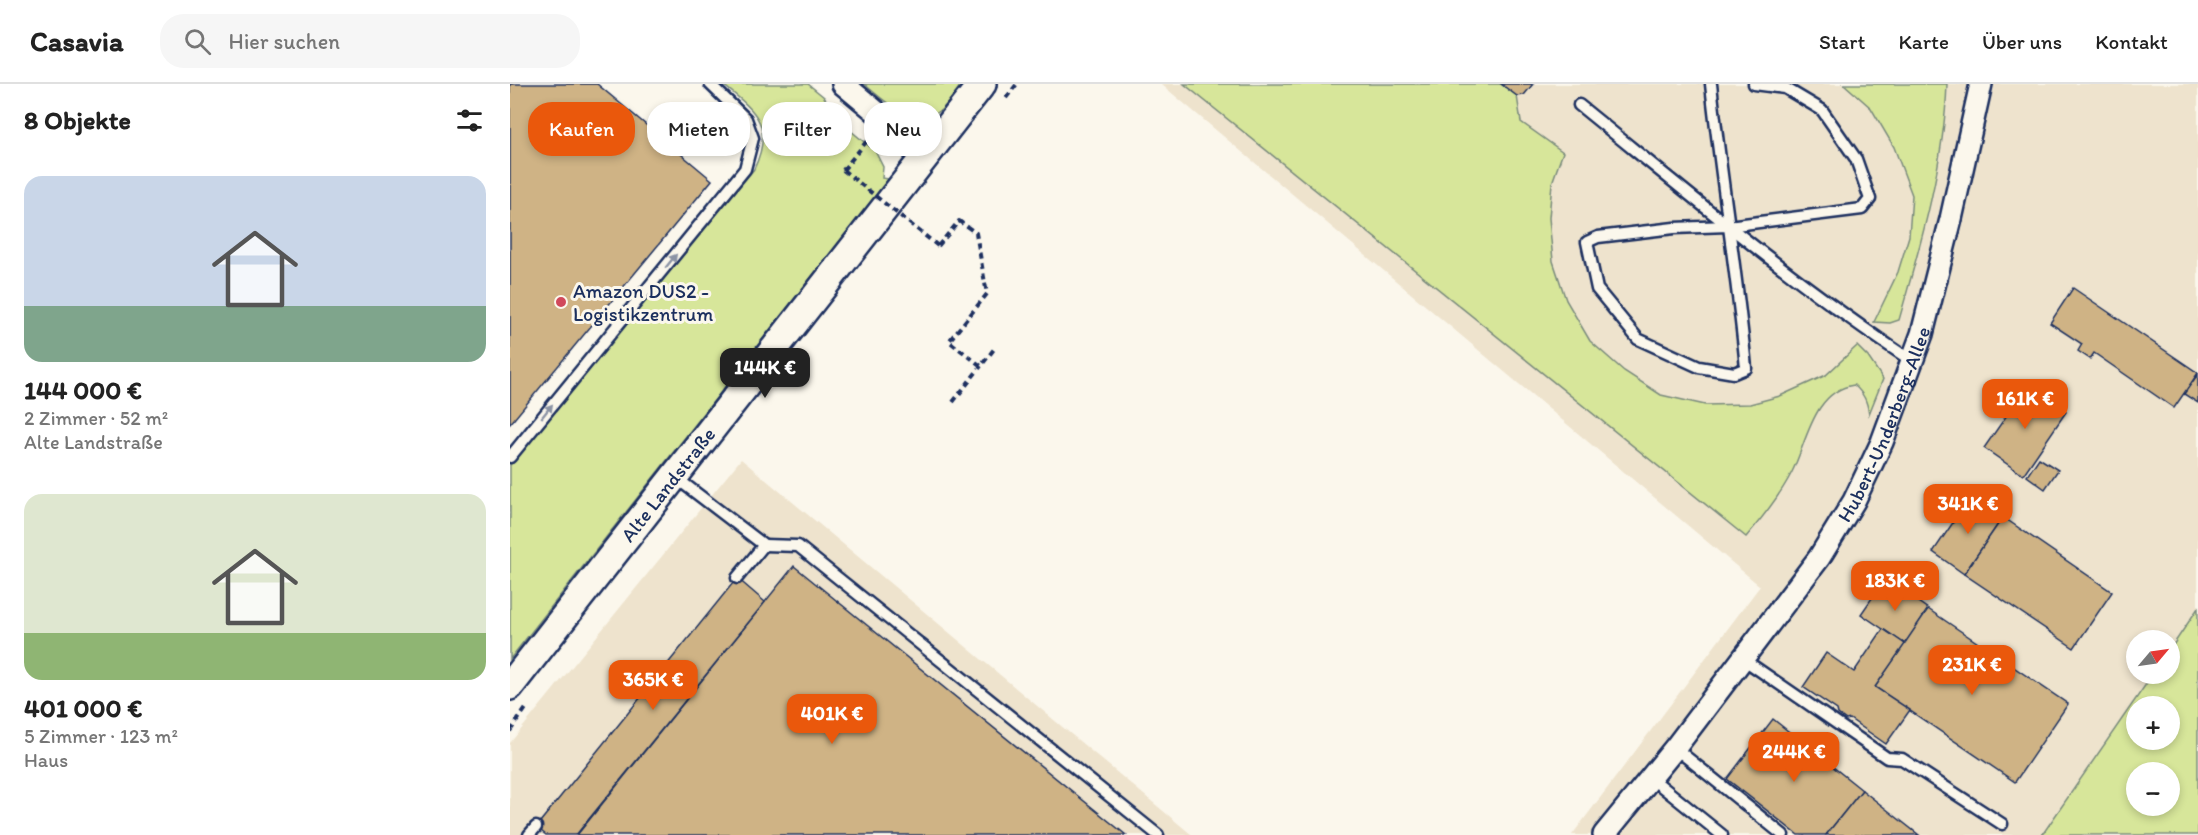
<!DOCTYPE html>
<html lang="de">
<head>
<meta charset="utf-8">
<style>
	body { margin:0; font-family:Itim,sans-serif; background:#f6f6f6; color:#222; height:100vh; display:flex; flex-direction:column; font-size:22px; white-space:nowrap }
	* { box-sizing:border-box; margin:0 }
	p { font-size:20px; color:#767676 }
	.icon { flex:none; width:33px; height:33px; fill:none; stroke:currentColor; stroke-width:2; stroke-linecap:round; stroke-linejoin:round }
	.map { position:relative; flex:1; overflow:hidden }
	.details { display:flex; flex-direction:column; background:#fff; width:510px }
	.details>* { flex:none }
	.hud { position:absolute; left:18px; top:18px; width:570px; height:54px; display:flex; gap:12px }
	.needle { width:39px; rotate:61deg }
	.controls { position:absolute; left:1616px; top:546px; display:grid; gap:12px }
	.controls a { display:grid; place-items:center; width:54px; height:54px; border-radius:50%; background:#fff; box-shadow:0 3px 9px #0003; font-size:30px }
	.price { position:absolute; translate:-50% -51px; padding:0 14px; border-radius:12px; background:#ea580c; color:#fff; font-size:20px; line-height:39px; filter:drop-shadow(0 2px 3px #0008) }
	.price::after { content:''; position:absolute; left:50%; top:36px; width:18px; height:14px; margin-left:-9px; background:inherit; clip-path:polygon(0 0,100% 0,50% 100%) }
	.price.current { background:#222; color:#fff }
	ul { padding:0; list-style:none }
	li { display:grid; align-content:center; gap:12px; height:318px; padding:0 24px }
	li span { display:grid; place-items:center; height:186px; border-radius:18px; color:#555 }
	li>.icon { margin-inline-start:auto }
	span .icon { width:108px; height:108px; fill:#fffc; stroke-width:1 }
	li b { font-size:26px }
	h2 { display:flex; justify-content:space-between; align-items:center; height:72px; padding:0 24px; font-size:26px }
	.pill { padding:0 21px; border-radius:24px; background:#fff; box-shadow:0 3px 9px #0003; font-size:21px; line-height:54px }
	.pill.current { background:#ea580c; color:#fff }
	header { display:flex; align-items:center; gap:36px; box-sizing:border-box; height:84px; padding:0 30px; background:#fff; border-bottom:2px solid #e0e0e0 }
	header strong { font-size:28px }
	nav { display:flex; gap:33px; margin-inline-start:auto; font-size:21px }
	.search { width:420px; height:54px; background:#f6f6f6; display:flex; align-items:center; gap:15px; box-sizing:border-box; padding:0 21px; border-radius:24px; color:#767676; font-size:22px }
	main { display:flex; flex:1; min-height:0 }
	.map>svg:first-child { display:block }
	.built { fill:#eee3cd }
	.green { fill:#d7e69a; stroke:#798a7c; stroke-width:1.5; fill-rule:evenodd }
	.building { fill:#cfb385; stroke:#1b2f5e; stroke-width:1.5 }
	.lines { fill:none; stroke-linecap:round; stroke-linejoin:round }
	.service-casing { stroke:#1b2f5e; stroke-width:15 }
	.minor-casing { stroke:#1b2f5e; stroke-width:26 }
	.tertiary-casing { stroke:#1b2f5e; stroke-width:32 }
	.path { stroke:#1b2f5e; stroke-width:4; stroke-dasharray:6 4.5; stroke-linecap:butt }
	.service { stroke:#fbf7ec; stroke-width:10 }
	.minor { stroke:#fbf7ec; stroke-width:21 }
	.tertiary { stroke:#fbf7ec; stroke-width:27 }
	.path-bridge { stroke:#1b2f5e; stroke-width:4; stroke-dasharray:6 4.5; stroke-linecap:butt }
	.oneway { fill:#8b93a5 }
	.poi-dot { fill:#d1495b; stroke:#fbf7ec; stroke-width:2 }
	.labels { text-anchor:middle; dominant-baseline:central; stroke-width:6; stroke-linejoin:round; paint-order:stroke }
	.poi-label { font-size:20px; fill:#1b2f5e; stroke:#fbf7ec; text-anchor:start }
	.street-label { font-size:20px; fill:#1b2f5e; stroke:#fbf7ec }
</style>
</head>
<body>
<header>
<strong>Casavia</strong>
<div class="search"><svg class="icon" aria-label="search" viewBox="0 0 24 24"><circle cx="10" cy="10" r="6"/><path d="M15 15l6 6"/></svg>Hier suchen</div>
<nav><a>Start</a><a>Karte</a><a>Über uns</a><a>Kontakt</a></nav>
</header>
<main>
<section class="details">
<h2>8 Objekte<svg class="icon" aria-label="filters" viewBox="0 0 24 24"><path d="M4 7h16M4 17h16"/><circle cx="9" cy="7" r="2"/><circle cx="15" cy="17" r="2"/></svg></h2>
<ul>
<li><span style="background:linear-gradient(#c9d6e8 70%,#7fa58c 0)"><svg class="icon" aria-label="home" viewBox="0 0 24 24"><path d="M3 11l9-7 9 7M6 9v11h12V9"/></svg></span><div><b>144 000 €</b><p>2 Zimmer · 52 m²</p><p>Alte Landstraße</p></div></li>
<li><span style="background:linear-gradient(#dfe7d0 75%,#8fb573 0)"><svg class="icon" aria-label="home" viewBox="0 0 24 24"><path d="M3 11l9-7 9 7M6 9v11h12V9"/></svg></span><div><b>401 000 €</b><p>5 Zimmer · 123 m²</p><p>Haus</p></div></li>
</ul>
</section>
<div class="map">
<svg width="1688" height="751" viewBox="0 0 1688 751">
	<rect width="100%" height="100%" fill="#fbf7ec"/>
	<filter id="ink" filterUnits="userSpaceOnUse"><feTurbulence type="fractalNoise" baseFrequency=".0167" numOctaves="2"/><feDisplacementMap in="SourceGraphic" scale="12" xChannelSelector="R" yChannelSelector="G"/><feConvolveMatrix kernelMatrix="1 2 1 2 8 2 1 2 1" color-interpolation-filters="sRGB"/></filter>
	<g filter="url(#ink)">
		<g class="built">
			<polygon points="651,0 1688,0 1688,524 1659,567 1659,556 1626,556 1626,590 1643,590 1532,751 1062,751 1250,502"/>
			<polygon points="231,375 682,751 0,751 0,659"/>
		</g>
		<g class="green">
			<path d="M 212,0 L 298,0 L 314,13 L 334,41 L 365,67 L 373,83 L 372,94 L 379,95 L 0,575 L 0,381 L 244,85 C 265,40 245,27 212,0 Z"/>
			<path d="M 354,0 L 452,0 C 445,8 439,19 431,26 C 405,48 375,17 354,0 Z"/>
			<path d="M 674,0 L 991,0 L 1007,12 L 1011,38 L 1053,68 L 1042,99 L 1039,134 L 1043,177 L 1056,216 L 1080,257 L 1114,287 L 1151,311 L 1195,321 L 1240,320 L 1270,312 L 1316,291 L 1347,262 L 1358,273 L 1373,295 L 1359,330 C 1357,317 1354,310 1344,301 C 1303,307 1297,358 1282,388 C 1270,412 1253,433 1236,453 Z"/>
			<path d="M 1334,0 L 1437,0 C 1434,81 1411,159 1389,236 L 1380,239 L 1364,238 L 1388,188 L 1399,152 L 1402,111 L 1384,63 L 1361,24 Z"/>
			<path d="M 1688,524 L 1688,751 L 1532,751 L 1643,590 L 1659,590 L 1659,567 ZM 1626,622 L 1659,622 L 1659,656 L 1626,656 ZM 1626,688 L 1659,688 L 1659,722 L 1626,722 Z"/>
		</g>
		<g class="building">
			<polygon points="0,0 87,0 202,96 0,340"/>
			<polygon points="991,0 1023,0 1014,11 1007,12"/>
			<polygon points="1563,204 1688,289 1664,324 1584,269 1580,275 1568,267 1572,260 1540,239"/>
			<polygon points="1688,290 1688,319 1674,310"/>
			<polygon points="1517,302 1556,328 1513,391 1474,364"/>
			<polygon points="1529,374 1548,386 1535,405 1517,392"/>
			<polygon points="1461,412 1493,433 1454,490 1423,468"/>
			<polygon points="1493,433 1602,508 1564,564 1454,490"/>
			<polygon points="284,482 616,751 67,751"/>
			<polygon points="227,494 255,518 66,751 36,751 26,743"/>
			<polygon points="1375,495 1418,525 1395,560 1351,530"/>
			<polygon points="1418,525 1558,620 1505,698 1365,603"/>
			<polygon points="1373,545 1395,560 1365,603 1400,626 1376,660 1340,635 1336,636 1328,630 1327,626 1293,603 1316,569 1344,588"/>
			<polygon points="1263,635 1352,706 1316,751 1288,751 1217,695"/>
			<polygon points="1352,706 1409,751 1316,751"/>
		</g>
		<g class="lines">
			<g class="service-casing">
				<g id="service">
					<path d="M 1201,0 C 1211,95 1227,189 1236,284 L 1224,289 L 1189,283 L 1128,255 L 1087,205 L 1077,158 L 1088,153 L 1164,144 L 1218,142 L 1352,125 L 1360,115 L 1346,75 L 1312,26 L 1275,4 L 1244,0"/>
					<path d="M 1069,21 C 1178,109 1285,200 1402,277"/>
					<polyline points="0,373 235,85 243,54 236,35 200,0"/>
					<polyline points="165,393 254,461 227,494"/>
					<polyline points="254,461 288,462 648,751"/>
					<polyline points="1233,575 1377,674 1392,675 1492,740"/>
					<polyline points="1165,664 1273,751"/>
					<polyline points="1140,693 1212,751"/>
					<polyline points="19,751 26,743"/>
				</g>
			</g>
			<g class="minor-casing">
				<g id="minor">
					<polyline points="333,0 418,71"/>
					<path id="s1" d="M 1094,751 L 1165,664 L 1309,474 L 1344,417 L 1372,358 L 1412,250 L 1441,135 L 1471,0"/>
				</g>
			</g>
			<g class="tertiary-casing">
				<g id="tertiary">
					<path id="s2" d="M 0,602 L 472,0"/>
				</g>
			</g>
			<g class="path">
				<polyline points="496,14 507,0"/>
				<polyline points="333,86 361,52"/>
				<polyline points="428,162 449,137 466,149 477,210 439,257 471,282 484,265"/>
				<polyline points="443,318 471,282"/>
				<polyline points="0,647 17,623"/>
			</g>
			<use href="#service" class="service"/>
			<use href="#minor" class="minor"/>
			<use href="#tertiary" class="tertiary"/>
			<polyline class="path-bridge" points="333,86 428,162"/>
		</g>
		<defs><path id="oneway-solid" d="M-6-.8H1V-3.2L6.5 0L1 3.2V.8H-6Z" transform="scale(1.5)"/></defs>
		<g class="oneway">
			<use href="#oneway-solid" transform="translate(161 177) rotate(-51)"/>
			<use href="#oneway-solid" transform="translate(37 327) rotate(-51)"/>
		</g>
	</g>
	<circle class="poi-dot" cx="51" cy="218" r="6"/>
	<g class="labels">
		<g class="poi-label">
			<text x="63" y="207">Amazon DUS2 -<tspan x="63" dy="23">Logistikzentrum</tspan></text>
		</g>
		<g class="street-label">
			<text stroke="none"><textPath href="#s1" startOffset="500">Hubert-Underberg-Allee</textPath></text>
			<text stroke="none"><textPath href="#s2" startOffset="256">Alte Landstraße</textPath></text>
		</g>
	</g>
</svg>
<div class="controls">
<a><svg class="needle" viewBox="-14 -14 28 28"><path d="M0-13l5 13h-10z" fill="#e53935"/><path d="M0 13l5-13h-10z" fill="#767676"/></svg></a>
<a>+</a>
<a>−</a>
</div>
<b class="price current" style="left:255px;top:315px">144K €</b>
<b class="price" style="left:1515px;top:346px">161K €</b>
<b class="price" style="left:1458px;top:451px">341K €</b>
<b class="price" style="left:1385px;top:528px">183K €</b>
<b class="price" style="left:1462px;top:612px">231K €</b>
<b class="price" style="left:143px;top:627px">365K €</b>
<b class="price" style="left:322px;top:661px">401K €</b>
<b class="price" style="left:1284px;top:699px">244K €</b>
<div class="hud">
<a class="pill current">Kaufen</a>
<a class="pill">Mieten</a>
<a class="pill">Filter</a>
<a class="pill">Neu</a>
</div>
</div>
</main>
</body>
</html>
